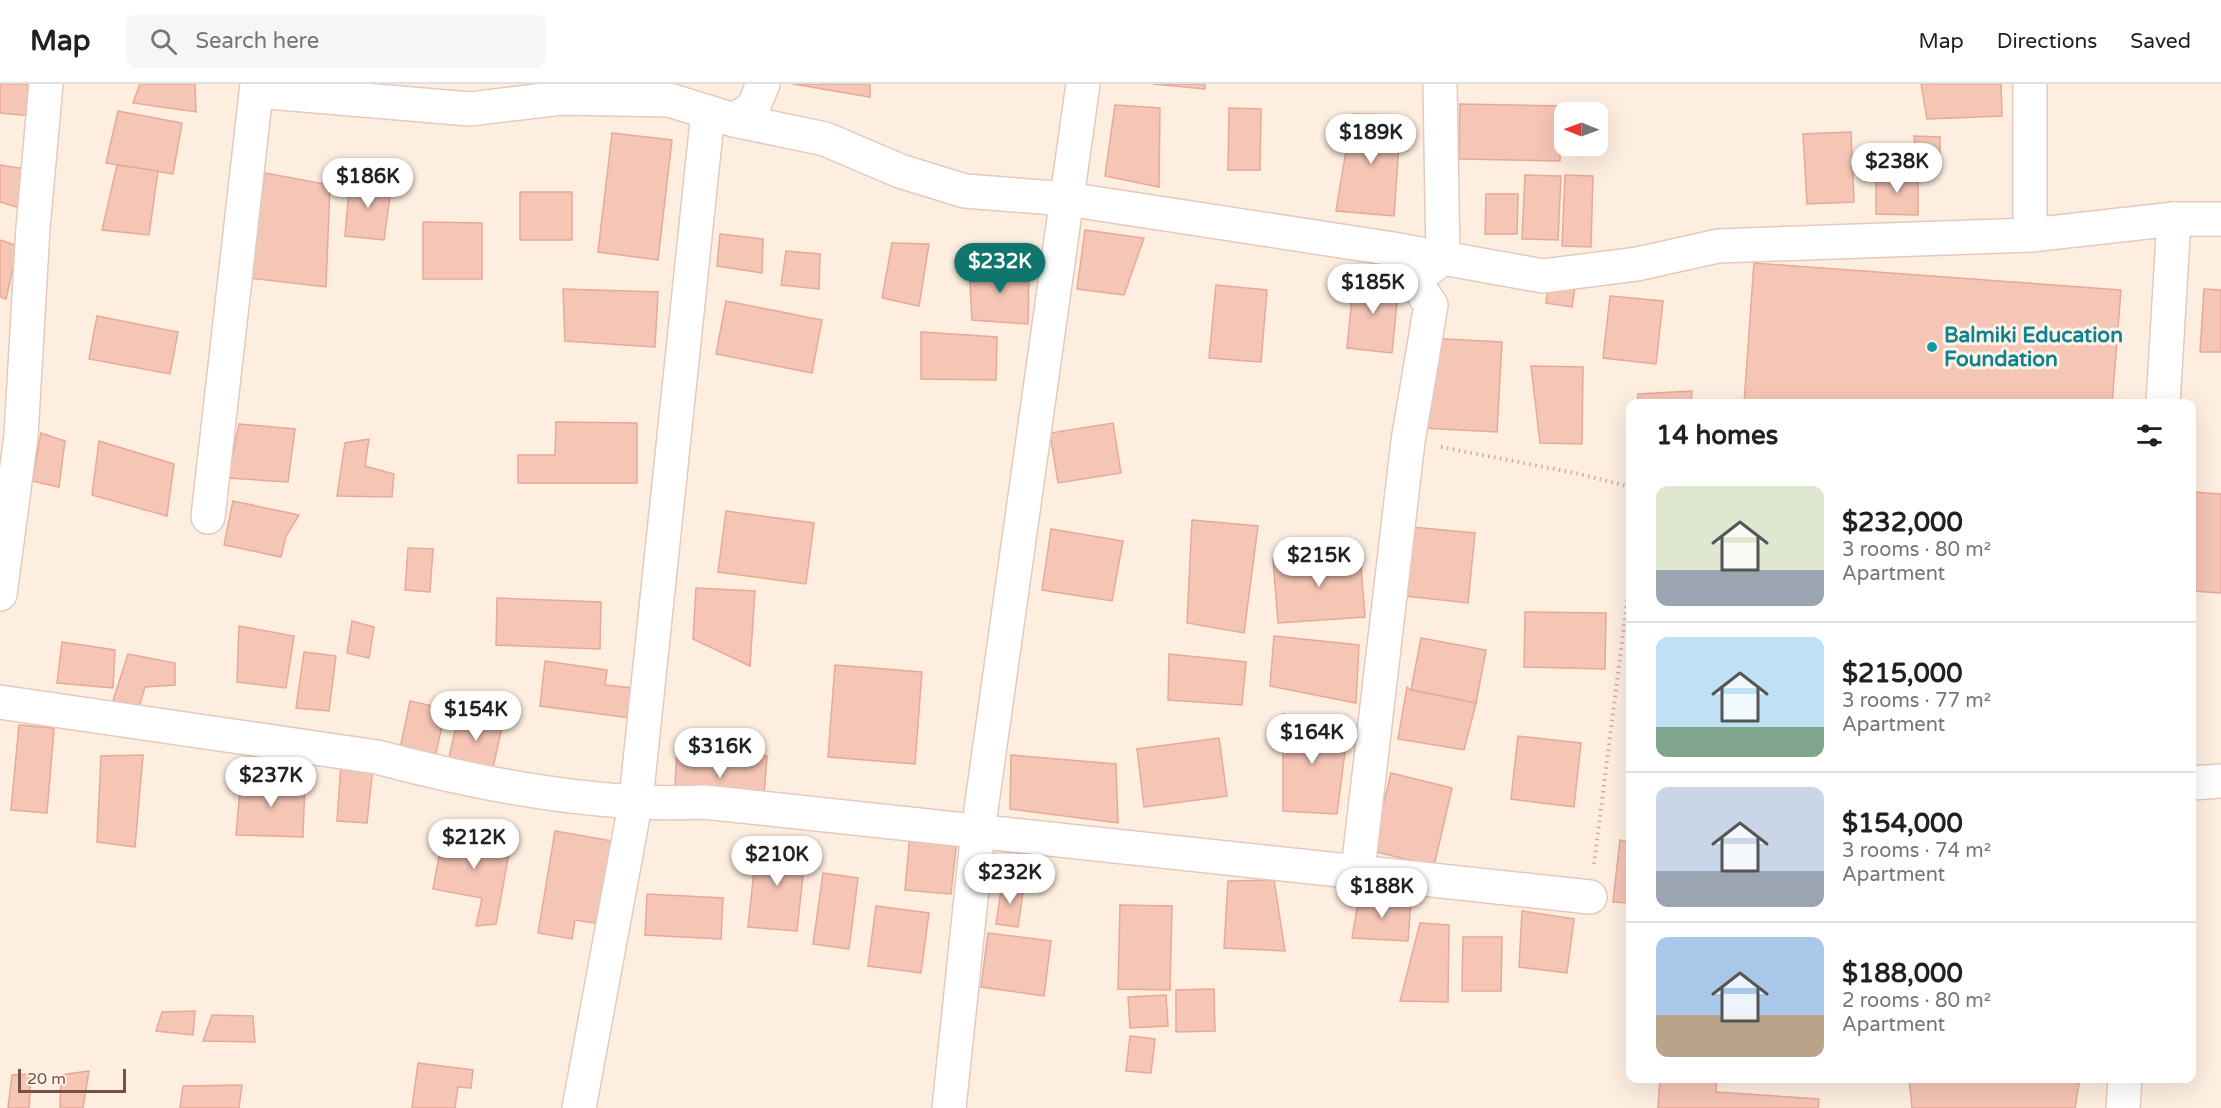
<!DOCTYPE html>
<html lang="en">
<head>
<meta charset="utf-8">
<style>
	body { margin:0; font-family:"Varela Round",sans-serif; background:#f6f6f6; color:#202124; height:100vh; display:flex; flex-direction:column; font-size:22px; white-space:nowrap }
	* { box-sizing:border-box; margin:0 }
	p { font-size:20px; color:#757577 }
	.icon { flex:none; width:33px; height:33px; fill:none; stroke:currentColor; stroke-width:2; stroke-linecap:round; stroke-linejoin:round }
	.map { position:relative; flex:1; overflow:hidden }
	.details { position:absolute; left:1626px; top:315px; width:570px; height:684px; display:flex; flex-direction:column; background:#fff; border-radius:12px; box-shadow:0 6px 24px #0002 }
	.details>* { flex:none }
	.needle { width:39px; rotate:271deg }
	.buttons { position:absolute; left:1554px; top:18px; display:grid; gap:12px }
	.buttons a { display:grid; place-items:center; width:54px; height:54px; border-radius:12px; background:#fff; box-shadow:0 6px 24px #0002; font-size:30px }
	.scale { position:absolute; left:18px; bottom:15px; width:108px; box-sizing:border-box; padding-left:6px; border:3px solid #755046; border-top:0; font-size:16px; line-height:21px; white-space:nowrap; color:#755046; -webkit-text-stroke:4px #fff2e7; paint-order:stroke }
	.price { position:absolute; translate:-50% -51px; padding:0 14px; border-radius:21px; background:#fff; color:#222; font-size:20px; line-height:39px; filter:drop-shadow(0 2px 3px #0008) }
	.price::after { content:''; position:absolute; left:50%; top:36px; width:18px; height:14px; margin-left:-9px; background:inherit; clip-path:polygon(0 0,100% 0,50% 100%) }
	.price.current { background:#0f766e; color:#fff }
	ul { padding:0; list-style:none }
	li { display:flex; align-items:center; gap:18px; height:150px; padding:0 30px }
	li+li { border-top:2px solid #e0e0e0 }
	li span { display:grid; place-items:center; flex:none; width:168px; height:120px; border-radius:12px; color:#555 }
	li>.icon { margin-inline-start:auto }
	span .icon { width:72px; height:72px; fill:#fffc; stroke-width:1 }
	li b { font-size:26px }
	h2 { display:flex; justify-content:space-between; align-items:center; height:72px; padding:0 30px; font-size:26px }
	header { display:flex; align-items:center; gap:36px; box-sizing:border-box; height:84px; padding:0 30px; background:#fff; border-bottom:2px solid #e0e0e0 }
	header strong { font-size:28px }
	nav { display:flex; gap:33px; margin-inline-start:auto; font-size:21px }
	.search { width:420px; height:54px; background:#f6f6f6; display:flex; align-items:center; gap:15px; box-sizing:border-box; padding:0 21px; border-radius:12px; color:#757577; font-size:22px }
	.map>svg:first-child { display:block }
	.building { fill:#f5c5b6; stroke:#e8a995; stroke-width:1.5 }
	.lines { fill:none; stroke-linecap:round; stroke-linejoin:round }
	.minor-casing { stroke:#e4cabe; stroke-width:36 }
	.path { stroke:#d9a999; stroke-width:4; stroke-dasharray:1.5 4.5; stroke-linecap:butt }
	.minor { stroke:#fff; stroke-width:33 }
	.culture-dot { fill:#0f9aa8; stroke:#fff2e7; stroke-width:2 }
	.labels { text-anchor:middle; dominant-baseline:central; stroke-width:6; stroke-linejoin:round; paint-order:stroke }
	.culture-label { font-size:21px; font-weight:bold; fill:#0d838f; stroke:#fff2e7; text-anchor:start }
</style>
</head>
<body>
<header>
<strong>Map</strong>
<div class="search"><svg class="icon" aria-label="search" viewBox="0 0 24 24"><circle cx="10" cy="10" r="6"/><path d="M15 15l6 6"/></svg>Search here</div>
<nav><a>Map</a><a>Directions</a><a>Saved</a></nav>
</header>
<div class="map">
<svg width="2221" height="1024" viewBox="0 0 2221 1024">
	<rect width="100%" height="100%" fill="#feeee0"/>
	<g class="building">
		<polygon points="0,0 34,0 32,32 0,29"/>
		<polygon points="140,0 195,0 196,28 133,19"/>
		<polygon points="793,0 870,0 870,13"/>
		<polygon points="1153,0 1205,0 1205,5"/>
		<polygon points="1921,0 2001,0 2002,32 1927,35"/>
		<polygon points="1460,20 1561,22 1560,77 1459,75"/>
		<polygon points="1115,21 1160,24 1159,103 1105,92"/>
		<polygon points="1229,24 1261,25 1260,86 1228,86"/>
		<polygon points="118,27 182,39 173,90 106,79"/>
		<polygon points="1352,30 1401,31 1394,132 1336,127"/>
		<polygon points="1851,48 1854,118 1807,120 1803,50"/>
		<polygon points="612,49 672,56 658,176 598,168"/>
		<polygon points="1914,52 1940,53 1940,79 1916,77"/>
		<polygon points="0,81 25,85 23,125 0,118"/>
		<polygon points="117,81 158,87 149,151 102,146"/>
		<polygon points="265,89 330,101 326,203 249,194"/>
		<polygon points="1918,89 1918,131 1876,130 1876,90"/>
		<polygon points="1525,91 1561,92 1558,156 1522,155"/>
		<polygon points="1565,91 1593,92 1591,163 1562,162"/>
		<polygon points="350,95 392,98 384,156 345,152"/>
		<rect x="520" y="108" width="52" height="48"/>
		<polygon points="1486,110 1518,110 1517,150 1485,150"/>
		<polygon points="423,138 482,139 482,195 423,195"/>
		<polygon points="1085,146 1144,154 1124,211 1077,205"/>
		<polygon points="720,150 763,155 762,189 717,182"/>
		<polygon points="0,156 18,162 6,215 0,213"/>
		<polygon points="892,159 929,160 919,222 882,214"/>
		<polygon points="786,167 820,170 819,205 781,201"/>
		<polygon points="1754,179 2121,206 2112,320 1744,320"/>
		<polygon points="969,182 1029,184 1028,240 972,236"/>
		<polygon points="1354,193 1399,198 1392,269 1347,264"/>
		<polygon points="1549,199 1575,203 1572,223 1546,219"/>
		<polygon points="1216,201 1267,206 1261,278 1209,274"/>
		<polygon points="563,205 658,208 655,263 565,257"/>
		<polygon points="2204,205 2221,206 2221,268 2200,268"/>
		<polygon points="1610,212 1663,217 1656,280 1603,274"/>
		<polygon points="726,217 822,236 812,289 716,270"/>
		<polygon points="97,232 178,248 170,290 89,275"/>
		<polygon points="921,248 997,253 996,296 921,295"/>
		<polygon points="1427,254 1502,258 1497,348 1423,344"/>
		<polygon points="1531,282 1583,283 1582,360 1540,359"/>
		<polygon points="1692,307 1691,320 1637,320 1638,310"/>
		<polygon points="556,338 637,339 637,399 518,399 518,371 555,371"/>
		<polygon points="1113,339 1121,389 1058,399 1050,349"/>
		<polygon points="239,340 295,345 288,398 228,394"/>
		<polygon points="41,349 65,357 59,403 32,397"/>
		<polygon points="369,355 365,382 394,390 392,413 337,412 345,359"/>
		<polygon points="99,357 174,380 167,432 92,411"/>
		<polygon points="2193,408 2221,410 2221,509 2192,507"/>
		<polygon points="233,417 299,431 286,452 281,473 224,461"/>
		<polygon points="726,427 814,439 806,500 718,488"/>
		<polygon points="1192,436 1258,442 1244,549 1187,539"/>
		<polygon points="1412,443 1475,449 1468,519 1405,512"/>
		<polygon points="1051,445 1123,457 1112,517 1042,506"/>
		<polygon points="408,464 433,465 430,508 405,506"/>
		<polygon points="1360,469 1365,533 1278,539 1273,475"/>
		<polygon points="696,504 755,507 750,582 693,555"/>
		<polygon points="497,514 601,518 600,565 496,561"/>
		<polygon points="1525,528 1606,529 1605,585 1524,583"/>
		<polygon points="352,537 374,543 369,574 347,569"/>
		<polygon points="239,542 294,552 286,604 237,598"/>
		<polygon points="1274,552 1359,561 1356,619 1270,602"/>
		<polygon points="1421,554 1486,566 1476,619 1411,606"/>
		<polygon points="62,558 115,566 113,604 57,599"/>
		<polygon points="304,568 336,572 329,627 296,624"/>
		<polygon points="128,570 175,579 175,601 145,603 137,630 110,626"/>
		<polygon points="1169,570 1246,578 1242,621 1168,616"/>
		<polygon points="545,577 607,586 605,601 634,604 630,634 540,622"/>
		<polygon points="835,581 922,588 915,680 828,673"/>
		<polygon points="1407,603 1411,606 1476,619 1464,666 1398,655"/>
		<polygon points="410,617 446,625 435,673 400,665"/>
		<polygon points="459,629 503,639 492,688 448,678"/>
		<polygon points="1283,630 1348,644 1337,730 1283,727"/>
		<polygon points="19,641 54,644 47,729 11,726"/>
		<polygon points="1518,652 1581,659 1574,723 1511,715"/>
		<polygon points="1219,654 1227,712 1144,723 1137,665"/>
		<polygon points="677,666 767,672 763,725 674,719"/>
		<polygon points="143,671 135,763 97,758 101,672"/>
		<polygon points="1011,671 1116,680 1118,739 1010,725"/>
		<polygon points="341,680 373,683 367,739 337,737"/>
		<polygon points="1391,689 1452,704 1434,782 1372,767"/>
		<polygon points="241,694 305,697 303,753 236,751"/>
		<polygon points="444,745 511,758 496,840 476,842 482,814 433,805"/>
		<polygon points="555,747 613,757 600,840 575,836 572,855 538,849"/>
		<polygon points="910,750 957,755 951,810 905,806"/>
		<polygon points="1620,756 1630,758 1630,819 1613,818"/>
		<polygon points="757,758 806,763 797,847 748,843"/>
		<polygon points="823,789 858,794 849,865 813,860"/>
		<polygon points="1274,796 1285,867 1224,864 1228,797"/>
		<polygon points="1002,799 1024,802 1018,843 996,840"/>
		<polygon points="647,810 723,814 721,855 645,851"/>
		<polygon points="1359,812 1411,815 1408,857 1352,854"/>
		<polygon points="1120,821 1172,822 1170,906 1118,905"/>
		<polygon points="876,822 929,829 921,889 868,882"/>
		<polygon points="1522,827 1574,835 1567,889 1519,883"/>
		<polygon points="1420,839 1449,841 1448,918 1400,917"/>
		<polygon points="988,849 1051,857 1044,912 981,903"/>
		<polygon points="1463,853 1502,853 1501,907 1462,907"/>
		<polygon points="1214,905 1215,947 1176,948 1176,906"/>
		<polygon points="1166,911 1168,942 1130,944 1128,913"/>
		<polygon points="195,927 193,951 156,947 162,928"/>
		<polygon points="212,931 253,932 255,958 203,957"/>
		<polygon points="1130,952 1155,955 1151,989 1126,987"/>
		<polygon points="418,979 473,986 471,1004 458,1003 455,1024 412,1024"/>
		<polygon points="89,987 83,1024 60,1024 61,991"/>
		<polygon points="31,990 29,1024 8,1024 12,991"/>
		<polygon points="1660,994 1717,994 1716,1008 1819,1015 1818,1024 1658,1024"/>
		<polygon points="1909,994 2080,994 2075,1024 1912,1024"/>
		<polygon points="242,1001 239,1024 180,1024 183,1002"/>
	</g>
	<g class="lines">
		<g class="minor-casing">
			<g id="minor">
				<polyline points="257,7 470,25 562,14 669,16 734,36 825,55 900,87 965,107 1067,115 1387,164 1543,192 1637,180 1718,162 2030,151 2174,135 2221,135"/>
				<polyline points="734,36 753,24 763,0"/>
				<polyline points="2030,151 2030,0"/>
				<polyline points="2163,320 2174,135"/>
				<polyline points="208,433 257,0"/>
				<polyline points="0,510 21,352 33,144 46,0"/>
				<path d="M 0,618 L 377,673 C 478,700 600,723 704,718 L 1590,813"/>
				<polyline points="2192,699 2221,697"/>
				<polyline points="1358,786 1408,357 1431,221 1414,196 1443,174 1440,0"/>
				<polyline points="579,1024 636,716 708,28"/>
				<polyline points="949,1024 978,747 1083,0"/>
				<polyline points="2123,1024 2125,994"/>
			</g>
		</g>
		<g class="path">
			<polyline points="1441,363 1580,390 1630,403"/>
			<polyline points="1594,780 1630,494"/>
		</g>
		<use href="#minor" class="minor"/>
	</g>
	<circle class="culture-dot" cx="1932" cy="263" r="6"/>
	<g class="labels">
		<g class="culture-label">
			<text x="1944" y="251">Balmiki Education<tspan x="1944" dy="24">Foundation</tspan></text>
		</g>
	</g>
</svg>
<div class="buttons">
<a><svg class="needle" viewBox="-14 -14 28 28"><path d="M0-13l5 13h-10z" fill="#e53935"/><path d="M0 13l5-13h-10z" fill="#757577"/></svg></a>
</div>
<div class="scale">20 m</div>
<b class="price" style="left:1371px;top:81px">$189K</b>
<b class="price" style="left:1897px;top:110px">$238K</b>
<b class="price" style="left:368px;top:125px">$186K</b>
<b class="price current" style="left:1000px;top:210px">$232K</b>
<b class="price" style="left:1373px;top:231px">$185K</b>
<b class="price" style="left:1319px;top:504px">$215K</b>
<b class="price" style="left:476px;top:658px">$154K</b>
<b class="price" style="left:1312px;top:681px">$164K</b>
<b class="price" style="left:720px;top:695px">$316K</b>
<b class="price" style="left:271px;top:724px">$237K</b>
<b class="price" style="left:474px;top:786px">$212K</b>
<b class="price" style="left:777px;top:803px">$210K</b>
<b class="price" style="left:1010px;top:821px">$232K</b>
<b class="price" style="left:1382px;top:835px">$188K</b>
<section class="details">
<h2>14 homes<svg class="icon" aria-label="filters" viewBox="0 0 24 24"><path d="M4 7h16M4 17h16"/><circle cx="9" cy="7" r="2"/><circle cx="15" cy="17" r="2"/></svg></h2>
<ul>
<li><span style="background:linear-gradient(#dfe7d0 70%,#9aa5b1 0)"><svg class="icon" aria-label="home" viewBox="0 0 24 24"><path d="M3 11l9-7 9 7M6 9v11h12V9"/></svg></span><div><b>$232,000</b><p>3 rooms · 80 m²</p><p>Apartment</p></div></li>
<li><span style="background:linear-gradient(#bfe0f5 75%,#7fa58c 0)"><svg class="icon" aria-label="home" viewBox="0 0 24 24"><path d="M3 11l9-7 9 7M6 9v11h12V9"/></svg></span><div><b>$215,000</b><p>3 rooms · 77 m²</p><p>Apartment</p></div></li>
<li><span style="background:linear-gradient(#c9d6e8 70%,#9aa5b1 0)"><svg class="icon" aria-label="home" viewBox="0 0 24 24"><path d="M3 11l9-7 9 7M6 9v11h12V9"/></svg></span><div><b>$154,000</b><p>3 rooms · 74 m²</p><p>Apartment</p></div></li>
<li><span style="background:linear-gradient(#a9c7e8 65%,#b9a48a 0)"><svg class="icon" aria-label="home" viewBox="0 0 24 24"><path d="M3 11l9-7 9 7M6 9v11h12V9"/></svg></span><div><b>$188,000</b><p>2 rooms · 80 m²</p><p>Apartment</p></div></li>
</ul>
</section>
</div>
</body>
</html>
